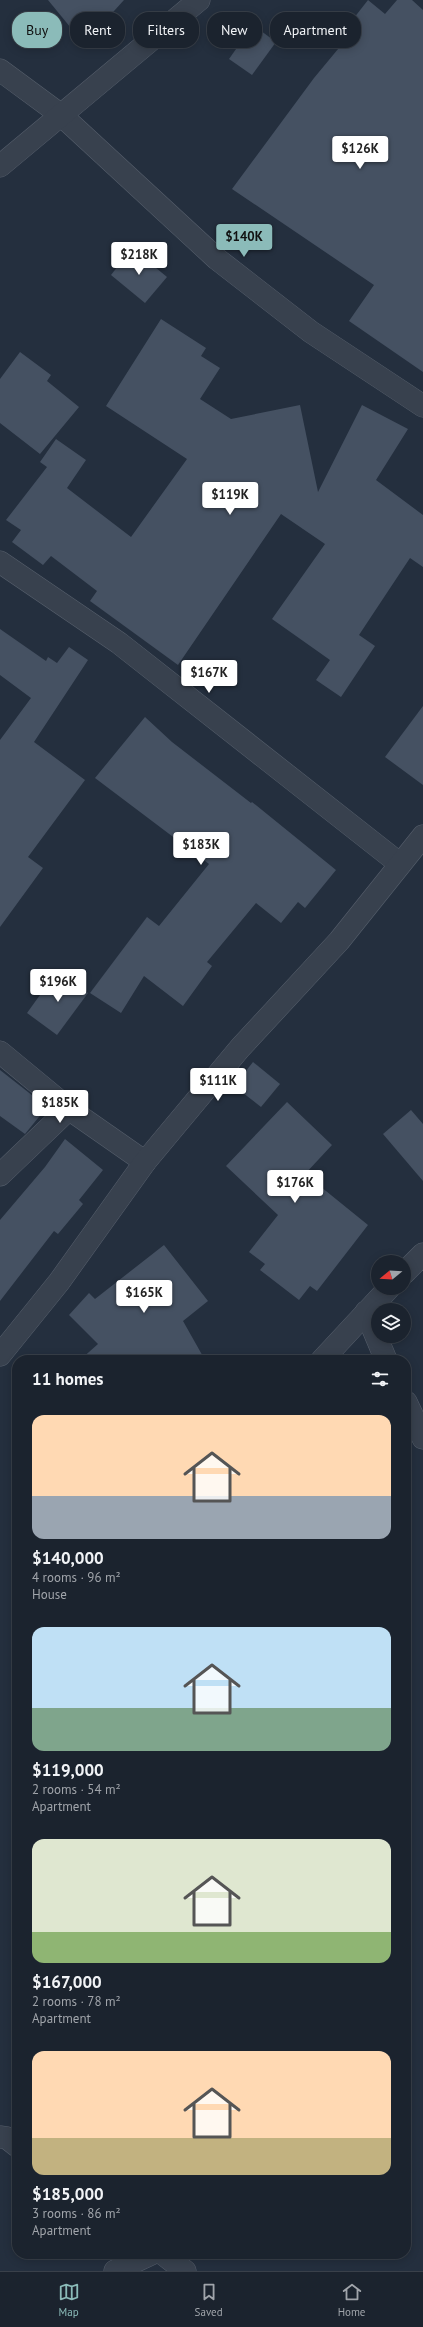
<!DOCTYPE html>
<html lang="en">
<head>
<meta charset="utf-8">
<style>
	body { margin:0; font-family:"PT Sans",sans-serif; background:#282f3a; color:#f1f3f6; height:100vh; display:flex; flex-direction:column; font-size:15px; white-space:nowrap }
	* { box-sizing:border-box; margin:0 }
	p { font-size:13px; color:#a0a4aa }
	.icon { flex:none; width:22px; height:22px; fill:none; stroke:currentColor; stroke-width:2; stroke-linecap:round; stroke-linejoin:round }
	.map { position:relative; flex:1; overflow:hidden }
	.details { position:absolute; left:12px; top:1355px; width:399px; height:904px; display:flex; flex-direction:column; background:#1b232e; border-radius:16px; box-shadow:0 2px 10px #0003,0 0 0 1px #39404a }
	.details>* { flex:none }
	.hud { position:absolute; left:12px; top:12px; width:399px; height:36px; display:flex; gap:8px }
	.needle { width:26px; rotate:252deg }
	.buttons { position:absolute; left:371px; top:1255px; display:grid; gap:8px }
	.buttons a { display:grid; place-items:center; width:40px; height:40px; border-radius:50%; background:#1b232e; box-shadow:0 2px 10px #0003,0 0 0 1px #39404a; font-size:20px }
	.price { position:absolute; translate:-50% -34px; padding:0 9px; border-radius:4px; background:#fff; color:#222; font-size:13px; line-height:26px; filter:drop-shadow(0 1px 2px #0008) }
	.price::after { content:''; position:absolute; left:50%; top:24px; width:12px; height:9px; margin-left:-6px; background:inherit; clip-path:polygon(0 0,100% 0,50% 100%) }
	.price.on { background:#8bbbb9; color:#111 }
	ul { padding:0; list-style:none }
	li { display:grid; align-content:center; gap:8px; height:212px; padding:0 20px }
	li span { display:grid; place-items:center; height:124px; border-radius:12px; color:#555 }
	li>.icon { margin-inline-start:auto }
	span .icon { width:72px; height:72px; fill:#fffc; stroke-width:1 }
	li b { font-size:17px }
	h2 { display:flex; justify-content:space-between; align-items:center; height:48px; padding:0 20px; font-size:17px }
	.tag { padding:0 14px; border-radius:16px; background:#1b232e; box-shadow:0 2px 10px #0003,0 0 0 1px #39404a; font-size:14px; line-height:36px }
	.tag.on { background:#8bbbb9; color:#111 }
	.tab-bar { display:flex; justify-content:space-around; align-items:center; height:56px; border-top:1px solid #39404a; background:#1b232e; font-size:11px; color:#a0a4aa }
	.tab-bar a { display:grid; justify-items:center; gap:2px }
	.tab-bar .on { color:#8bbbb9 }
	.map>svg:first-child { display:block }
	.building { fill:#455162 }
	.lines { fill:none; stroke-linecap:round; stroke-linejoin:round }
	.minor-casing { stroke:#565f6c; stroke-width:23 }
	.minor { stroke:#38414e; stroke-width:22 }
</style>
</head>
<body>
<div class="map">
<svg width="423" height="2271" viewBox="0 0 423 2271">
	<rect width="100%" height="100%" fill="#242f3e"/>
	<g class="building">
		<polygon points="48,0 124,0 84,44"/>
		<polygon points="368,0 385,14 397,0 412,0 423,10 423,372 349,321 374,285 232,189 314,78 348,37 343,32"/>
		<polygon points="253,25 276,42 252,75 229,59"/>
		<polygon points="132,248 167,277 145,303 111,275"/>
		<polygon points="161,319 206,348 201,356 220,368 200,399 231,419 300,405 318,492 362,405 408,429 376,480 423,515 423,567 410,558 359,635 375,646 341,697 316,680 330,660 272,619 325,544 281,514 178,665 90,601 97,591 51,556 43,565 12,542 21,530 6,520 47,467 40,462 56,439 86,460 67,488 131,537 187,459 106,406"/>
		<polygon points="20,352 51,375 47,381 79,407 40,454 0,423 0,379"/>
		<polygon points="0,629 46,661 48,657 57,663 69,647 88,660 34,742 85,780 28,857 43,868 0,927 0,740 31,698 0,675"/>
		<polygon points="423,706 423,785 385,757"/>
		<polygon points="145,717 172,742 251,803 252,802 336,870 305,908 298,902 281,923 256,903 207,962 212,966 183,1006 144,976 121,1013 90,993 147,917 159,926 209,864 95,778"/>
		<polygon points="58,970 88,993 57,1035 27,1013"/>
		<polygon points="253,1062 280,1084 261,1107 234,1086"/>
		<polygon points="0,1070 47,1107 25,1134 0,1116"/>
		<polygon points="287,1102 332,1145 305,1174 368,1225 317,1291 310,1286 299,1300 260,1270 265,1264 249,1252 278,1215 226,1166"/>
		<polygon points="411,1110 423,1124 423,1181 383,1134"/>
		<polygon points="65,1139 103,1170 79,1200 83,1204 58,1234 54,1231 0,1301 0,1220 45,1167"/>
		<polygon points="164,1245 208,1301 183,1321 205,1360 80,1360 98,1344 69,1315 89,1293 95,1299"/>
	</g>
	<g class="lines">
		<g class="minor-casing">
			<g id="minor">
				<polyline points="0,70 61,115 217,259 311,332 423,406"/>
				<polyline points="0,166 199,0"/>
				<polyline points="0,562 119,643 400,864"/>
				<polyline points="0,1052 69,1109 145,1162"/>
				<polyline points="0,1175 69,1109"/>
				<polyline points="404,1273 423,1254"/>
				<polyline points="366,1312 386,1360"/>
				<polyline points="0,1355 59,1282 145,1162 240,1048 339,941 423,836"/>
				<polyline points="322,1360 389,1288"/>
				<polyline points="406,1402 423,1438"/>
				<polyline points="0,2137 7,2138 17,2146"/>
				<polyline points="163,2254 185,2271"/>
				<polyline points="115,2271 151,2254"/>
			</g>
		</g>
		<use href="#minor" class="minor"/>
	</g>
</svg>
<div class="buttons">
<a><svg class="needle" viewBox="-14 -14 28 28"><path d="M0-13l5 13h-10z" fill="#e53935"/><path d="M0 13l5-13h-10z" fill="#a0a4aa"/></svg></a>
<a><svg class="icon" aria-label="layers" viewBox="0 0 24 24"><path d="M12 4l9 5-9 5-9-5zM3 14l9 5 9-5"/></svg></a>
</div>
<b class="price" style="left:360px;top:170px">$126K</b>
<b class="price on" style="left:244px;top:258px">$140K</b>
<b class="price" style="left:139px;top:276px">$218K</b>
<b class="price" style="left:230px;top:516px">$119K</b>
<b class="price" style="left:209px;top:694px">$167K</b>
<b class="price" style="left:201px;top:866px">$183K</b>
<b class="price" style="left:58px;top:1003px">$196K</b>
<b class="price" style="left:218px;top:1102px">$111K</b>
<b class="price" style="left:60px;top:1124px">$185K</b>
<b class="price" style="left:295px;top:1204px">$176K</b>
<b class="price" style="left:144px;top:1314px">$165K</b>
<div class="hud">
<a class="tag on">Buy</a>
<a class="tag">Rent</a>
<a class="tag">Filters</a>
<a class="tag">New</a>
<a class="tag">Apartment</a>
</div>
<section class="details">
<h2>11 homes<svg class="icon" aria-label="filters" viewBox="0 0 24 24"><path d="M4 7h16M4 17h16"/><circle cx="9" cy="7" r="2"/><circle cx="15" cy="17" r="2"/></svg></h2>
<ul>
<li><span style="background:linear-gradient(#ffd9b3 65%,#9aa5b1 0)"><svg class="icon" aria-label="home" viewBox="0 0 24 24"><path d="M3 11l9-7 9 7M6 9v11h12V9"/></svg></span><div><b>$140,000</b><p>4 rooms · 96 m²</p><p>House</p></div></li>
<li><span style="background:linear-gradient(#bfe0f5 65%,#7fa58c 0)"><svg class="icon" aria-label="home" viewBox="0 0 24 24"><path d="M3 11l9-7 9 7M6 9v11h12V9"/></svg></span><div><b>$119,000</b><p>2 rooms · 54 m²</p><p>Apartment</p></div></li>
<li><span style="background:linear-gradient(#dfe7d0 75%,#8fb573 0)"><svg class="icon" aria-label="home" viewBox="0 0 24 24"><path d="M3 11l9-7 9 7M6 9v11h12V9"/></svg></span><div><b>$167,000</b><p>2 rooms · 78 m²</p><p>Apartment</p></div></li>
<li><span style="background:linear-gradient(#ffd9b3 70%,#c2b280 0)"><svg class="icon" aria-label="home" viewBox="0 0 24 24"><path d="M3 11l9-7 9 7M6 9v11h12V9"/></svg></span><div><b>$185,000</b><p>3 rooms · 86 m²</p><p>Apartment</p></div></li>
</ul>
</section>
</div>
<nav class="tab-bar">
<a class="on"><svg class="icon" aria-label="map" viewBox="0 0 24 24"><path d="M3 6l6-2 6 2 6-2v14l-6 2-6-2-6 2zM9 4v14M15 6v14"/></svg>Map</a>
<a><svg class="icon" aria-label="saved" viewBox="0 0 24 24"><path d="M7 4h10v16l-5-4-5 4z"/></svg>Saved</a>
<a><svg class="icon" aria-label="home" viewBox="0 0 24 24"><path d="M3 11l9-7 9 7M6 9v11h12V9"/></svg>Home</a>
</nav>
</body>
</html>
